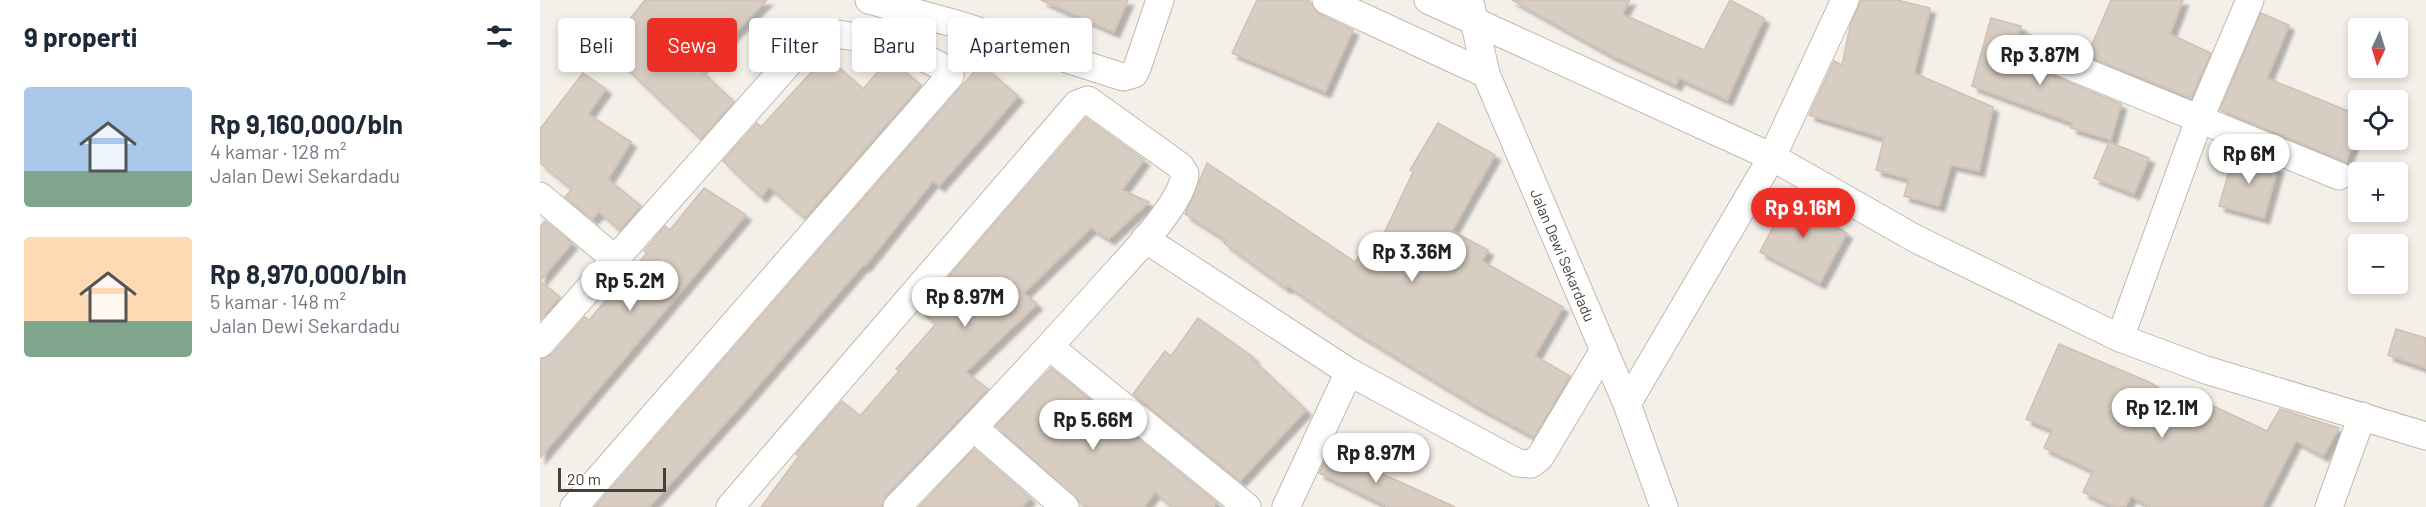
<!DOCTYPE html>
<html lang="id">
<head>
<meta charset="utf-8">
<style>
	body { margin:0; font-family:Barlow,sans-serif; background:#f6f6f7; color:#1f2937; height:100vh; display:flex; flex-direction:column; font-size:22px; white-space:nowrap }
	* { box-sizing:border-box; margin:0 }
	p { font-size:20px; color:#747a83 }
	.icon { flex:none; width:33px; height:33px; fill:none; stroke:currentColor; stroke-width:2; stroke-linecap:round; stroke-linejoin:round }
	.map { position:relative; flex:1; overflow:hidden }
	.sheet { display:flex; flex-direction:column; background:#fff; width:540px }
	.sheet>* { flex:none }
	.hud { position:absolute; left:18px; top:18px; width:570px; height:54px; display:flex; gap:12px }
	.needle { width:39px; rotate:184deg }
	.fabs { position:absolute; left:1808px; top:18px; display:grid; gap:12px }
	.fabs a { display:grid; place-items:center; width:60px; height:60px; border-radius:6px; background:#fff; box-shadow:0 3px 9px #0003; font-size:30px }
	.scale { position:absolute; left:18px; bottom:15px; width:108px; box-sizing:border-box; padding-left:6px; border:3px solid #473f38; border-top:0; font-size:16px; line-height:21px; white-space:nowrap; color:#473f38; -webkit-text-stroke:4px #fff; paint-order:stroke }
	.price { position:absolute; translate:-50% -51px; padding:0 14px; border-radius:21px; background:#fff; color:#222; font-size:20px; line-height:39px; filter:drop-shadow(0 2px 3px #0008) }
	.price::after { content:''; position:absolute; left:50%; top:36px; width:18px; height:14px; margin-left:-9px; background:inherit; clip-path:polygon(0 0,100% 0,50% 100%) }
	.price.active { background:#ed2f26; color:#fff }
	ul { padding:0; list-style:none }
	li { display:flex; align-items:center; gap:18px; height:150px; padding:0 24px }
	li span { display:grid; place-items:center; flex:none; width:168px; height:120px; border-radius:6px; color:#555 }
	li>.icon { margin-inline-start:auto }
	span .icon { width:72px; height:72px; fill:#fffc; stroke-width:1 }
	li b { font-size:26px }
	h2 { display:flex; justify-content:space-between; align-items:center; height:72px; padding:0 24px; font-size:26px }
	.pill { padding:0 21px; border-radius:6px; background:#fff; box-shadow:0 3px 9px #0003; font-size:21px; line-height:54px }
	.pill.active { background:#ed2f26; color:#fff }
	main { display:flex; flex:1; min-height:0 }
	.map>svg:first-child { display:block }
	.building { fill:#d8cdc2; stroke:#cfc1b3; stroke-width:1.5; filter:url(#shadow) }
	.lines { fill:none; stroke-linecap:round; stroke-linejoin:round }
	.street-casing { stroke:#c2b9af; stroke-width:29 }
	.street { stroke:#fff; stroke-width:27 }
	.labels { text-anchor:middle; dominant-baseline:central; stroke-width:4.5; stroke-linejoin:round; paint-order:stroke }
	.street-label { font-size:15px; fill:#473f38; stroke:#fff }
</style>
</head>
<body>
<main>
<section class="sheet">
<h2>9 properti<svg class="icon" aria-label="filters" viewBox="0 0 24 24"><path d="M4 7h16M4 17h16"/><circle cx="9" cy="7" r="2"/><circle cx="15" cy="17" r="2"/></svg></h2>
<ul>
<li><span style="background:linear-gradient(#a9c7e8 70%,#7fa58c 0)"><svg class="icon" aria-label="home" viewBox="0 0 24 24"><path d="M3 11l9-7 9 7M6 9v11h12V9"/></svg></span><div><b>Rp 9,160,000/bln</b><p>4 kamar · 128 m²</p><p>Jalan Dewi Sekardadu</p></div></li>
<li><span style="background:linear-gradient(#ffd9b3 70%,#7fa58c 0)"><svg class="icon" aria-label="home" viewBox="0 0 24 24"><path d="M3 11l9-7 9 7M6 9v11h12V9"/></svg></span><div><b>Rp 8,970,000/bln</b><p>5 kamar · 148 m²</p><p>Jalan Dewi Sekardadu</p></div></li>
</ul>
</section>
<div class="map">
<svg width="1886" height="507" viewBox="0 0 1886 507">
	<defs>
		<filter id="shadow"><feDropShadow dx="5.5" dy="5.5" stdDeviation="1.5" flood-color="#0004"/></filter>
	</defs>
	<rect width="100%" height="100%" fill="#f4efe9"/>
	<g class="building">
		<polygon points="105,0 227,0 159,69 194,102 161,139 66,49"/>
		<polygon points="501,0 588,0 574,32"/>
		<polygon points="717,0 768,0 779,14 813,30 785,92 692,53"/>
		<polygon points="972,0 1090,0 1082,14 1164,50 1190,0 1224,18 1187,100 1139,78 1136,85 1071,55"/>
		<polygon points="1321,0 1357,0 1390,8 1374,73 1453,107 1439,171 1411,165 1399,206 1364,196 1369,179 1336,170 1344,138 1269,115 1294,61 1302,65 1310,26"/>
		<polygon points="1571,0 1643,0 1630,34 1671,53 1651,98 1547,56"/>
		<polygon points="1721,13 1749,25 1727,78 1818,115 1818,130 1806,162 1680,110"/>
		<polygon points="1451,18 1481,26 1479,34 1472,42 1470,50 1480,62 1581,104 1571,140 1531,128 1533,123 1432,86"/>
		<polygon points="286,56 323,89 347,61 356,64 381,85 265,218 229,187 221,197 183,161 217,123 221,127"/>
		<polygon points="441,64 478,96 449,130 399,186 393,181 325,266 323,265 199,408 109,507 55,507"/>
		<polygon points="43,73 66,89 48,114 91,142 68,179 101,206 80,230 59,212 52,219 25,197 32,189 0,163 0,129"/>
		<polygon points="546,118 604,160 582,190 609,202 569,239 551,228 484,293 497,304 426,372 448,389 346,496 342,507 221,507 259,456 256,454 302,401 320,416 359,371 356,369 396,324 380,310"/>
		<polygon points="898,123 955,155 912,231 948,250 942,261 1023,307 995,356 1030,376 994,437 933,404 812,330 748,286 746,288 684,243 686,240 645,214 667,163 815,262 819,256 830,263 873,172 870,170"/>
		<polygon points="1569,142 1609,158 1594,194 1554,178"/>
		<polygon points="1695,150 1738,168 1724,218 1679,206"/>
		<polygon points="164,188 206,215 0,458 0,359 12,354 45,317 49,320 107,253 104,251 125,226 130,230"/>
		<polygon points="1252,190 1276,202 1275,215 1307,233 1280,283 1220,252"/>
		<polygon points="5,221 32,243 0,281 0,227"/>
		<polygon points="0,281 20,297 0,320"/>
		<polygon points="658,318 713,357 712,359 766,410 700,481 593,394 625,351 631,356"/>
		<polygon points="1856,329 1886,338 1886,368 1848,355"/>
		<polygon points="1519,344 1609,382 1653,408 1658,399 1727,431 1740,409 1799,428 1783,456 1756,441 1722,507 1611,507 1591,496 1585,507 1574,507 1543,492 1553,471 1504,448 1512,430 1486,419"/>
		<polygon points="511,368 677,503 673,507 632,507 615,492 604,507 547,507 540,502 456,426"/>
		<polygon points="434,449 490,498 482,507 379,507"/>
		<polygon points="790,450 915,507 849,507 779,473"/>
	</g>
	<g class="lines">
		<g class="street-casing">
			<g id="street">
				<polyline points="329,0 420,25 583,77 594,74 597,68 620,0"/>
				<polyline points="786,0 946,74"/>
				<polyline points="888,0 1232,157 1376,239 1580,338 1666,370 1886,436"/>
				<polyline points="931,6 946,74 1087,404 1124,507"/>
				<polyline points="1486,48 1799,176"/>
				<polyline points="0,196 75,259"/>
				<polyline points="605,239 809,372 978,463 991,464 1000,457 1064,350"/>
				<polyline points="1580,338 1659,120 1710,0"/>
				<path d="M 0,344 L 272,37 C 297,25 389,54 410,73 L 410,76 L 34,507"/>
				<polyline points="510,347 707,507"/>
				<polyline points="1087,404 1232,157 1305,0"/>
				<polyline points="434,428 525,507"/>
				<path d="M 190,507 L 537,104 L 548,100 L 640,166 L 645,174 C 642,205 585,262 563,287 C 496,362 427,435 357,507"/>
				<polyline points="746,507 809,372"/>
				<polyline points="1789,507 1822,416"/>
			</g>
		</g>
		<use href="#street" class="street"/>
	</g>
	<g class="labels">
		<g class="street-label">
			<text transform="translate(1023 255) rotate(67)">Jalan Dewi Sekardadu</text>
		</g>
	</g>
</svg>
<div class="fabs">
<a><svg class="needle" viewBox="-14 -14 28 28"><path d="M0-13l5 13h-10z" fill="#e53935"/><path d="M0 13l5-13h-10z" fill="#747a83"/></svg></a>
<a><svg class="icon" aria-label="locate" viewBox="0 0 24 24"><circle cx="12" cy="12" r="6"/><path d="M12 2v4M12 18v4M2 12h4M18 12h4"/></svg></a>
<a>+</a>
<a>−</a>
</div>
<div class="scale">20 m</div>
<b class="price" style="left:1500px;top:86px">Rp 3.87M</b>
<b class="price" style="left:1709px;top:185px">Rp 6M</b>
<b class="price active" style="left:1263px;top:239px">Rp 9.16M</b>
<b class="price" style="left:872px;top:283px">Rp 3.36M</b>
<b class="price" style="left:90px;top:312px">Rp 5.2M</b>
<b class="price" style="left:425px;top:328px">Rp 8.97M</b>
<b class="price" style="left:1622px;top:439px">Rp 12.1M</b>
<b class="price" style="left:553px;top:451px">Rp 5.66M</b>
<b class="price" style="left:836px;top:484px">Rp 8.97M</b>
<div class="hud">
<a class="pill">Beli</a>
<a class="pill active">Sewa</a>
<a class="pill">Filter</a>
<a class="pill">Baru</a>
<a class="pill">Apartemen</a>
</div>
</div>
</main>
</body>
</html>
